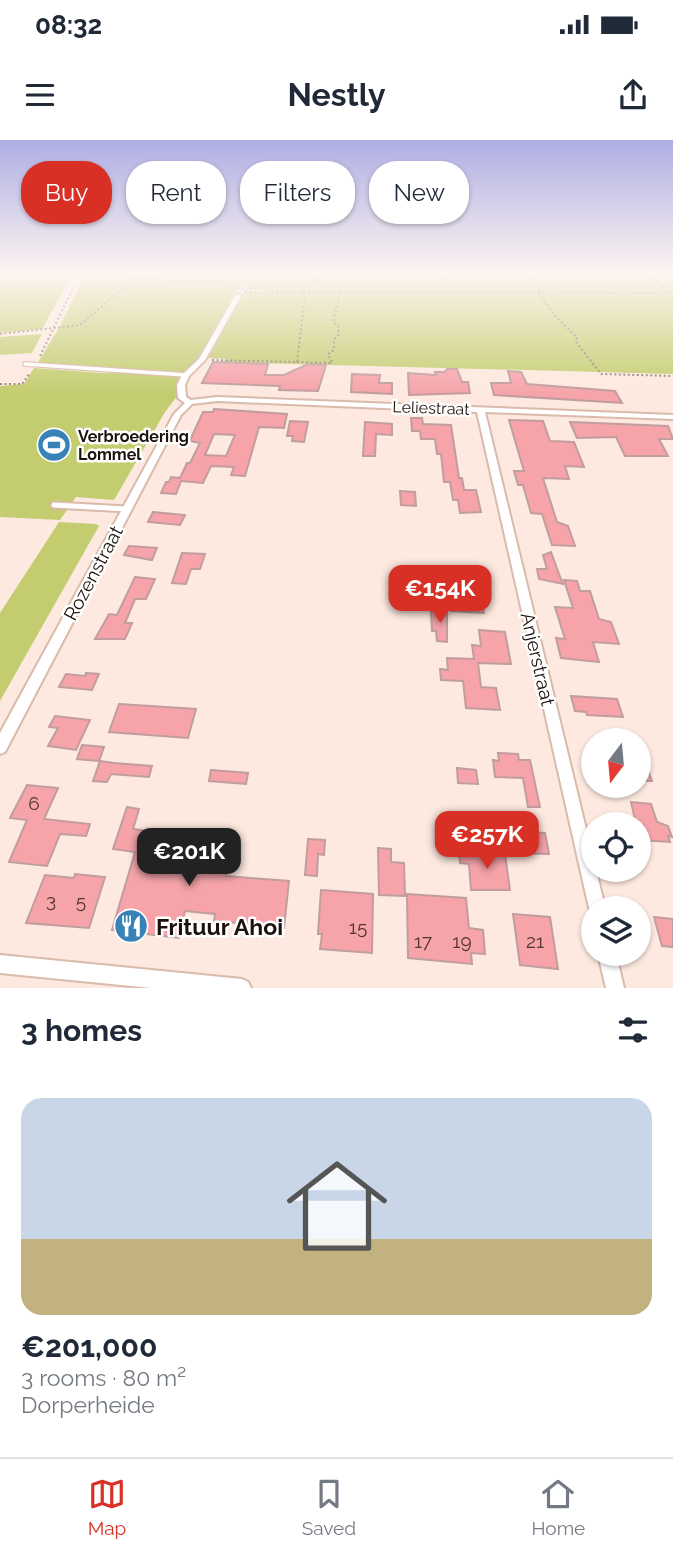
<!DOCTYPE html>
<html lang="en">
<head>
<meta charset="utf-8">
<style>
	body { margin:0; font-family:Raleway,sans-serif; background:#f6f6f7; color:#1f2937; height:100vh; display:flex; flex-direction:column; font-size:26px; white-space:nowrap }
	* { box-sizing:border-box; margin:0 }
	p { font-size:23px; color:#747a83 }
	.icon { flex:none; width:38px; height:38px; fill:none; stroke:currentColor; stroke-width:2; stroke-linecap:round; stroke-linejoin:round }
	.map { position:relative; height:848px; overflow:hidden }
	.sheet { display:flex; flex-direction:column; background:#fff; flex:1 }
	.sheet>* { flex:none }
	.top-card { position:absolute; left:21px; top:21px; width:632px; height:63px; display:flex; gap:14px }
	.needle { width:46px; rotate:196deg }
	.fabs { position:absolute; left:581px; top:588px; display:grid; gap:14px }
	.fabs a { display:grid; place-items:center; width:70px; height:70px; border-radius:50%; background:#fff; box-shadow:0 2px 5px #0004; font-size:35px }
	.price { position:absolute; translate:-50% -60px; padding:0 16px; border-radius:14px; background:#d93025; color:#fff; font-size:23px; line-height:46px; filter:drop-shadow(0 2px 4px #0008) }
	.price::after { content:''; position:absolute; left:50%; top:42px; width:21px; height:16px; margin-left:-10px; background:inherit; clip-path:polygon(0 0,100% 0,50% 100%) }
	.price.on { background:#222; color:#fff }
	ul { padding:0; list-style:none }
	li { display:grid; align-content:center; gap:14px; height:371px; padding:0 21px }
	li span { display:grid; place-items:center; height:217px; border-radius:21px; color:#555 }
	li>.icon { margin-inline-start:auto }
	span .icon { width:126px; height:126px; fill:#fffc; stroke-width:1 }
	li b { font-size:30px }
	h2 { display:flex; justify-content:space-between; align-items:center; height:84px; padding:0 21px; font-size:30px }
	.pill { padding:0 24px; border-radius:28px; background:#fff; box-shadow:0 2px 5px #0004; font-size:24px; line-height:63px }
	.pill.on { background:#d93025; color:#fff }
	.status { display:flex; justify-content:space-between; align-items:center; height:49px; padding:0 35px; background:#fff; direction:ltr }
	.status svg { height:19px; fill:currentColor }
	header { display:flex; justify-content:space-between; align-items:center; height:91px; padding:0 21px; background:#fff; font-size:32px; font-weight:700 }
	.dock { display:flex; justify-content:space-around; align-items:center; height:98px; border-top:2px solid #e0e1e3; background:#fff; font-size:19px; color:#747a83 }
	.dock a { display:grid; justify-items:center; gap:4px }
	.dock .on { color:#d93025 }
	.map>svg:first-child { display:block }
	.green { fill:#c3cd6f }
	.building { fill:#f6a4aa; stroke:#c19d9e; stroke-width:2; fill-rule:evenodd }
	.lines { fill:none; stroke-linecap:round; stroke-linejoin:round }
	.service-far1-casing { stroke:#dabaaa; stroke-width:6 }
	.service-casing { stroke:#dabaaa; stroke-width:9 }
	.minor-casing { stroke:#dabaaa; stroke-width:4 }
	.path { stroke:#94847c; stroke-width:2; stroke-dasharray:2 2.5; stroke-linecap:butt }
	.service-far1 { stroke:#fff; stroke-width:3.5 }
	.service { stroke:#fff; stroke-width:5 }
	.minor { fill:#fff; fill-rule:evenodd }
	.labels { text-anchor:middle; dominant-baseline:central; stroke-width:5; stroke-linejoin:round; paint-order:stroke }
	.far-street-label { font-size:16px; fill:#1c110c; stroke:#fff }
	.far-poi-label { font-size:16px; font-weight:bold; fill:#1c110c; stroke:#fff; text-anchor:start }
	.street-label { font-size:19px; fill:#1c110c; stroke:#fff }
	.near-number-label { font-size:19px; fill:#523634 }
	.near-poi-label { font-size:23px; font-weight:bold; fill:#1c110c; stroke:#fff; text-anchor:start }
</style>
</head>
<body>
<div class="status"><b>08:32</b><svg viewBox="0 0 49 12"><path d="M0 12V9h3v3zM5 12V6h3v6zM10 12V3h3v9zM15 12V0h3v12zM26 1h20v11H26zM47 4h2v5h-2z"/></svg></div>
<header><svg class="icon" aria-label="menu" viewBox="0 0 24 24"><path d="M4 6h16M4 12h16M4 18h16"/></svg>Nestly<svg class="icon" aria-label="share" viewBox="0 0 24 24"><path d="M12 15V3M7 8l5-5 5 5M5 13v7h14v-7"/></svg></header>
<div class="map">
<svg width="673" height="848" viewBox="0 0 673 848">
	<rect width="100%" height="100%" fill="#fde9df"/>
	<g class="green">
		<polygon points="0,134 73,134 42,189 0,193"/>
		<polygon points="85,134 161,134 161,139 167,139 168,134 247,134 199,220 184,234 37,224 60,186"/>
		<polygon points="254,134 673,134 673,234 221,222 229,219 205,218 243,152 300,152 246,150"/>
		<polygon points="42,194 32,213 0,215 0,197"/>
		<polygon points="34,228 102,233 168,234 181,238 178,255 165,272 114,360 76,357 60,380 0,377 0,246 24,244"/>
		<polygon points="59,382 96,384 99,386 0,561 0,473"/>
	</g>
	<g class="building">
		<polygon points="213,222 268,224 265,235 284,235 308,224 326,225 318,251 279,250 280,246 202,243"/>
		<polygon points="447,229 457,229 462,242 468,242 470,253 409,255 408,233 436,235 435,232 445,232"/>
		<polygon points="508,231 521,232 527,244 615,251 622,263 494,255 491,243 511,243"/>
		<polygon points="352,234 380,235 379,243 392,243 392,254 351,252"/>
		<path d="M 214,269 L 287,274 L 284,288 L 259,287 L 245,336 L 231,335 L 234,327 L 211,326 L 203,343 L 181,341 L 176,354 L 161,353 L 166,342 L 169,342 L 171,337 L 180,338 L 187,323 L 190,323 L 200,303 L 190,301 L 191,298 L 203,272 L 213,272 ZM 214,294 L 235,295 L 226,316 L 205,315 Z"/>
		<polygon points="411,278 422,278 423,284 451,285 459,338 462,338 464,350 476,350 481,372 460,373 458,360 453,360 450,342 444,342 441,314 437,314 435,299 421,299 420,291 412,291"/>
		<polygon points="509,280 543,281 550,301 574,302 584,327 565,326 569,339 543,338 557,382 568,386 575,406 552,405 542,374 531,373 523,345 518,345 514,331 524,331"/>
		<polygon points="290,281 308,282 304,302 292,301 293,296 287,296"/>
		<polygon points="365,282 392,284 392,295 376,294 375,316 363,316"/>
		<polygon points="570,282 668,286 673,299 659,299 668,316 625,316 616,297 577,298"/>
		<polygon points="400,351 415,352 416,366 401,365"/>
		<polygon points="153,372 185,375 180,385 148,382"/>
		<polygon points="129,406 157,408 152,420 124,415"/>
		<polygon points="551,412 559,434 563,444 539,439 537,429 547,429 543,415"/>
		<polygon points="182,413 205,414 200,429 191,429 186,444 172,443"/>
		<polygon points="457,429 485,431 487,441 478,441 484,473 451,471 449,455 461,455"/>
		<polygon points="135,437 155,439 146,459 135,459 125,483 132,483 125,499 95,499 109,474 117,475"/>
		<polygon points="564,440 577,441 580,451 590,451 599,479 611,482 619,504 593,502 599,522 561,518 556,498 565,499 555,467 573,468"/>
		<polygon points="431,471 447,472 447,502 437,501 436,491 432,491"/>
		<polygon points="479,490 505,492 511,524 478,523 481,547 496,548 500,570 466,568 463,541 441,540 440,529 448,530 447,518 474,519 472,505 481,506"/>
		<polygon points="86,533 99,534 92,550 59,547 66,534 85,536"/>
		<polygon points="571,556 617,559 623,577 587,575 586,572 575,571"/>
		<polygon points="119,564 196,569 188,598 109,592"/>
		<polygon points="55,576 90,580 76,610 48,606 58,588 49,587"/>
		<polygon points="82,605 104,607 99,621 77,619"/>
		<polygon points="639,609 640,609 652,641 639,641"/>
		<polygon points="498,613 518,614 519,620 530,620 540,667 528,667 523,638 495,637 493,620 499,621"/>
		<polygon points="100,621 114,623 152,626 149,637 111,634 107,642 93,641"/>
		<polygon points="457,628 476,630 478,644 458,643"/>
		<polygon points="211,630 248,633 246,644 209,641"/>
		<polygon points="27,645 58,648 44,679 90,684 86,696 60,694 47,726 9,722 27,680 10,678"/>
		<polygon points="631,662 651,664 657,682 668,686 672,697 668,696 670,702 639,700 639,684 636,684"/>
		<polygon points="127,667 139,669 133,689 176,695 170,728 199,730 207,694 218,695 215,714 230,716 226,736 289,741 284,788 249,784 248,791 236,790 238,783 214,781 215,774 185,771 179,798 112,790 135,712 113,709"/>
		<polygon points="506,691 545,693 549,714 509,713"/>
		<polygon points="308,699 325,700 324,715 318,714 317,736 305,735"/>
		<polygon points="378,708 391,709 391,722 404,723 405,756 379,755"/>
		<polygon points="459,712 505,714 510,750 471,750 469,724 460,723"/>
		<polygon points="75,734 105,737 89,788 26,783 45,735 74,738"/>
		<polygon points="321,750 373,754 372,813 320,809 322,794 318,794"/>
		<polygon points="407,754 466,758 469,788 483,790 485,814 471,813 472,824 408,818"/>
		<polygon points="513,774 550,777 558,829 520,825"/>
		<polygon points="654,777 673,779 673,807 662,806"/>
	</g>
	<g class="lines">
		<g class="service-far1-casing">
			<polyline id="service-far1" points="25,224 186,235"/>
		</g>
		<g class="service-casing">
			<polyline id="service" points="54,365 127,369"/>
		</g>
		<g class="minor-casing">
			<g id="minor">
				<polygon points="238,154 241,156 205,220 189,236 185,245 186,257 191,260 217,257 673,275 673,279 485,272 593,718 593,730 596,730 605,768 593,768 593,775 589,768 477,272 217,261 192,264 181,275 5,612 0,614 0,593 174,274 185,263 178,258 177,245 182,235 199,219 235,156"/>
				<polygon points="598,814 616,814 624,848 606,848"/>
				<polygon points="0,815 242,839 248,842 251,848 151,848 0,833"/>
			</g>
		</g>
		<g class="path">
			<polyline points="440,134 444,147 440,152"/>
			<polyline points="531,134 540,146 539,153 555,176 577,197 576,202 601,234 673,236"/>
			<polyline points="649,134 673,156"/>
			<polyline points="664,134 673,137"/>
			<polyline points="242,150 250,134"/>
			<polyline points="245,152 669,153"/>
			<polyline points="0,194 80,185 134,139 245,144"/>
			<polyline points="40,216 80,134"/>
			<polyline points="212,220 297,222 305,156 302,152 320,134"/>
			<polyline points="297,222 332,223 328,214 334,210 334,200 339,194 338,186 333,182 340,153"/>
			<polyline points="0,244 22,244 30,233"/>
		</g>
		<use href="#service-far1" class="service-far1"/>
		<use href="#service" class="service"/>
		<use href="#minor" class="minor"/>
	</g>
	<linearGradient id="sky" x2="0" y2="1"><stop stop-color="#afaee3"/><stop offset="0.53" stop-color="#fef5f1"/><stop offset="1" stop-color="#fef5f1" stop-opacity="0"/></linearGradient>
	<rect width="673" height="253" fill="url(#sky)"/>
	<defs>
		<g id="stadium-disc" transform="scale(1.75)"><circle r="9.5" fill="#3883b6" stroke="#fff"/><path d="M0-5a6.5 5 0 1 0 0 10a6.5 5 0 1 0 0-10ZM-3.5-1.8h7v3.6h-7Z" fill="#fff"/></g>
		<g id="restaurant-disc" transform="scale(1.75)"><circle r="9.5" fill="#3883b6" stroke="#fff"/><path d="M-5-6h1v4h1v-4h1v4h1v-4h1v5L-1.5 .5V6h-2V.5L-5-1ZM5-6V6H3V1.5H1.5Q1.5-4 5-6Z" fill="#fff"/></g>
	</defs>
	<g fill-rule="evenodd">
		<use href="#stadium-disc" x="54" y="305"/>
		<use href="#restaurant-disc" x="131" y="786"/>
	</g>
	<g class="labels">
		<g class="far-street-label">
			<text transform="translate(431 268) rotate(2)">Leliestraat</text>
		</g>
		<g class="far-poi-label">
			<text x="78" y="296">Verbroedering<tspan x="78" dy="18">Lommel</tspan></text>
		</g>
		<g class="street-label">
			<text transform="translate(93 433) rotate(-62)">Rozenstraat</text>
			<text transform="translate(538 519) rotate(77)">Anjerstraat</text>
		</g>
		<g class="near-number-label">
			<text x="34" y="663">6</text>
			<text x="51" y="760">3</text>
			<text x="81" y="761">5</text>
			<text x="358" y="787">15</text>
			<text x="423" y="801">17</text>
			<text x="462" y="801">19</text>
			<text x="535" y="801">21</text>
		</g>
		<g class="near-poi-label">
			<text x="156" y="786">Frituur Ahoi</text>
		</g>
	</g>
</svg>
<div class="fabs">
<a><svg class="needle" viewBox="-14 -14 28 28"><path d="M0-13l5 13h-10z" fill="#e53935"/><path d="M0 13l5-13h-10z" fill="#747a83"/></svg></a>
<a><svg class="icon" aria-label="locate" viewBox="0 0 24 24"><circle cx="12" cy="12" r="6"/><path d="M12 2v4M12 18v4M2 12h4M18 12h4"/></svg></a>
<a><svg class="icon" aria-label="layers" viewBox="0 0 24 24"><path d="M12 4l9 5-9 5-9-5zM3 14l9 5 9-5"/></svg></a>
</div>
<b class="price" style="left:440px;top:485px">€154K</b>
<b class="price" style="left:487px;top:731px">€257K</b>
<b class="price on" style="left:189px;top:748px">€201K</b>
<div class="top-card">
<a class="pill on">Buy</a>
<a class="pill">Rent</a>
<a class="pill">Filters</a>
<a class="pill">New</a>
</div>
</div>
<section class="sheet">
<h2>3 homes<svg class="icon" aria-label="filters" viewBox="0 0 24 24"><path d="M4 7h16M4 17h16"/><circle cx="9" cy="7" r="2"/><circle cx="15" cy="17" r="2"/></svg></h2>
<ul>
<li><span style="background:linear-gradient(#c9d6e8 65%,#c2b280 0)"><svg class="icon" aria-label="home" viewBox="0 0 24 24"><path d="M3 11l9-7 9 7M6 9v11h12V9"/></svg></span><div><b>€201,000</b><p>3 rooms · 80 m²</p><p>Dorperheide</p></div></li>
</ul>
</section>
<nav class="dock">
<a class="on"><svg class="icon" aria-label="map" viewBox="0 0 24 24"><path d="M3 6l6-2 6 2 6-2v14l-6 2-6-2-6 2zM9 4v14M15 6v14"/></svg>Map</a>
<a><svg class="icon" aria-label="saved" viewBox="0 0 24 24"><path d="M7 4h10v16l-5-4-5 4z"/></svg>Saved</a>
<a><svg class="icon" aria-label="home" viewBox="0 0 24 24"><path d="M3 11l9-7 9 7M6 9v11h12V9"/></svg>Home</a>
</nav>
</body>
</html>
